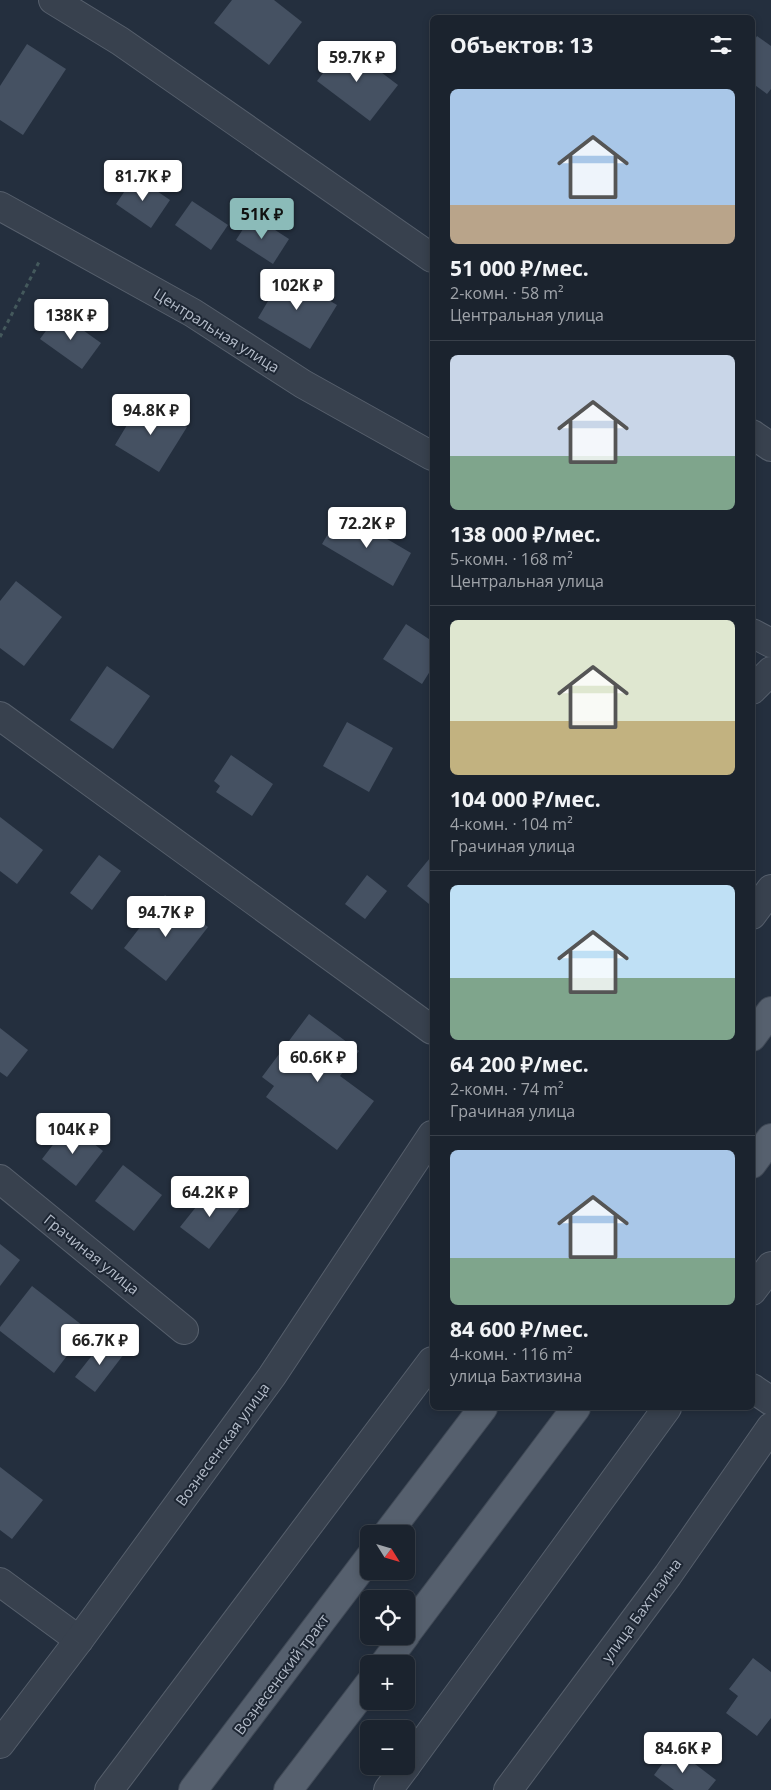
<!DOCTYPE html>
<html lang="ru">
<head>
<meta charset="utf-8">
<style>
	body { margin:0; font-family:"Open Sans",sans-serif; background:#242b36; color:#f1f3f6; height:100vh; display:flex; flex-direction:column; font-size:19px; white-space:nowrap }
	* { box-sizing:border-box; margin:0 }
	p { font-size:16px; color:#a0a4aa }
	.icon { flex:none; width:28px; height:28px; fill:none; stroke:currentColor; stroke-width:2; stroke-linecap:round; stroke-linejoin:round }
	.map { position:relative; flex:1; overflow:hidden }
	.drawer { position:absolute; left:430px; top:15px; width:325px; height:1395px; display:flex; flex-direction:column; background:#1b232e; border-radius:8px; box-shadow:0 2px 8px #0003,0 0 0 1px #39404a }
	.drawer>* { flex:none }
	.needle { width:32px; rotate:127deg }
	.tools { position:absolute; left:360px; top:1525px; display:grid; gap:10px }
	.tools a { display:grid; place-items:center; width:55px; height:55px; border-radius:8px; background:#1b232e; box-shadow:0 2px 8px #0003,0 0 0 1px #39404a; font-size:25px }
	.price { position:absolute; translate:-50% -42px; padding:0 11px; border-radius:5px; background:#fff; color:#222; font-size:16px; line-height:32px; filter:drop-shadow(0 1px 2px #0008) }
	.price::after { content:''; position:absolute; left:50%; top:30px; width:15px; height:11px; margin-left:-8px; background:inherit; clip-path:polygon(0 0,100% 0,50% 100%) }
	.price.current { background:#8bbbb9; color:#111 }
	ul { padding:0; list-style:none }
	li { display:grid; align-content:center; gap:10px; height:265px; padding:0 20px }
	li+li { border-top:1px solid #39404a }
	li span { display:grid; place-items:center; height:155px; border-radius:8px; color:#555 }
	li>.icon { margin-inline-start:auto }
	span .icon { width:90px; height:90px; fill:#fffc; stroke-width:1 }
	li b { font-size:21px }
	h2 { display:flex; justify-content:space-between; align-items:center; height:60px; padding:0 20px; font-size:21px }
	.map>svg:first-child { display:block }
	.building { fill:#455162 }
	.lines { fill:none; stroke-linecap:round; stroke-linejoin:round }
	.minor-casing { stroke:#565f6c; stroke-width:30 }
	.major-casing { stroke:#414a57; stroke-width:30 }
	.path { stroke:#44595c; stroke-width:3; stroke-dasharray:4 4; stroke-linecap:butt }
	.minor { stroke:#38414e; stroke-width:28 }
	.major { stroke:#56606e; stroke-width:28 }
	.labels { text-anchor:middle; dominant-baseline:central; stroke-width:4; stroke-linejoin:round; paint-order:stroke }
	.street-label { font-size:15px; fill:#b4bcc9; stroke:#1d2633 }
</style>
</head>
<body>
<div class="map">
<svg width="771" height="1790" viewBox="0 0 771 1790">
	<rect width="100%" height="100%" fill="#242f3e"/>
	<g class="building">
		<polygon points="232,0 274,0 302,22 269,65 214,23"/>
		<polygon points="757,36 771,46 771,89 767,94 752,83 752,43"/>
		<polygon points="27,44 66,69 23,135 0,120 0,86"/>
		<polygon points="345,45 398,85 370,121 317,81"/>
		<polygon points="135,176 170,200 151,228 116,204"/>
		<polygon points="192,201 228,225 211,250 175,225"/>
		<polygon points="252,215 289,239 273,264 236,240"/>
		<polygon points="284,274 337,305 310,349 258,318"/>
		<polygon points="59,313 101,343 82,369 40,339"/>
		<polygon points="142,400 187,427 159,472 115,445"/>
		<polygon points="341,512 411,553 393,586 322,544"/>
		<polygon points="16,581 62,617 24,666 0,648 0,601"/>
		<polygon points="406,624 432,641 432,668 422,684 383,659"/>
		<polygon points="107,666 150,696 113,749 70,720"/>
		<polygon points="347,722 393,748 369,792 323,766"/>
		<polygon points="231,755 273,784 252,816 216,792 220,786 214,781"/>
		<polygon points="0,817 43,850 17,884 0,871"/>
		<polygon points="99,855 121,871 92,910 70,893"/>
		<polygon points="430,858 432,861 432,900 429,904 407,886"/>
		<polygon points="367,875 387,891 365,919 345,904"/>
		<polygon points="165,895 208,927 166,981 124,948"/>
		<polygon points="309,1014 359,1051 340,1076 374,1101 337,1150 266,1097 274,1086 262,1077"/>
		<polygon points="0,1028 28,1050 7,1077 0,1072"/>
		<polygon points="69,1124 103,1151 76,1186 42,1159"/>
		<polygon points="123,1165 162,1195 134,1231 95,1201"/>
		<polygon points="212,1187 240,1208 209,1249 180,1227"/>
		<polygon points="0,1244 20,1260 0,1286"/>
		<polygon points="32,1286 87,1329 54,1373 0,1331 0,1327"/>
		<polygon points="105,1339 124,1354 95,1392 75,1377"/>
		<polygon points="0,1467 43,1500 12,1539 0,1530"/>
		<polygon points="753,1658 771,1672 771,1718 757,1736 726,1713 738,1696 729,1689"/>
		<polygon points="674,1748 716,1780 708,1790 674,1790 654,1775"/>
	</g>
	<g class="lines">
		<g class="minor-casing">
			<g id="minor">
				<polyline points="53,0 120,41 432,258"/>
				<polyline points="0,206 193,313 303,384 432,456"/>
				<polyline points="752,434 771,447"/>
				<polyline points="752,633 771,643"/>
				<polyline points="752,690 771,671"/>
				<polyline points="0,716 432,1030"/>
				<polyline points="752,915 771,889"/>
				<polyline points="0,1179 184,1330"/>
				<polyline points="752,1291 771,1266"/>
				<polyline points="752,1388 771,1401"/>
				<polyline points="0,1582 79,1640"/>
				<polyline points="0,1744 79,1640 272,1376 432,1135"/>
				<polyline points="406,1766 667,1408"/>
				<polyline points="109,1790 432,1361"/>
				<polyline points="388,1790 406,1766"/>
				<polyline points="508,1790 668,1575 771,1427"/>
			</g>
		</g>
		<g class="major-casing">
			<g id="major">
				<polyline points="752,1037 771,1011"/>
				<polyline points="752,1164 771,1138"/>
				<polyline points="387,1534 483,1408"/>
				<polyline points="406,1634 576,1408"/>
				<polyline points="384,1664 405,1636"/>
				<polyline points="193,1790 369,1558"/>
				<polyline points="288,1790 369,1684"/>
			</g>
		</g>
		<polyline class="path" points="0,337 40,260"/>
		<use href="#minor" class="minor"/>
		<use href="#major" class="major"/>
	</g>
	<g class="labels">
		<g class="street-label">
			<text transform="translate(217 330) rotate(32)">Центральная улица</text>
			<text transform="translate(92 1254) rotate(39)">Грачиная улица</text>
			<text transform="translate(222 1444) rotate(-54)">Вознесенская улица</text>
			<text transform="translate(641 1610) rotate(-54)">улица Бахтизина</text>
			<text transform="translate(281 1674) rotate(-53)">Вознесенский тракт</text>
		</g>
	</g>
</svg>
<div class="tools">
<a><svg class="needle" viewBox="-14 -14 28 28"><path d="M0-13l5 13h-10z" fill="#e53935"/><path d="M0 13l5-13h-10z" fill="#a0a4aa"/></svg></a>
<a><svg class="icon" aria-label="locate" viewBox="0 0 24 24"><circle cx="12" cy="12" r="6"/><path d="M12 2v4M12 18v4M2 12h4M18 12h4"/></svg></a>
<a>+</a>
<a>−</a>
</div>
<b class="price" style="left:357px;top:83px">59.7K ₽</b>
<b class="price" style="left:143px;top:202px">81.7K ₽</b>
<b class="price current" style="left:262px;top:240px">51K ₽</b>
<b class="price" style="left:297px;top:311px">102K ₽</b>
<b class="price" style="left:71px;top:341px">138K ₽</b>
<b class="price" style="left:151px;top:436px">94.8K ₽</b>
<b class="price" style="left:367px;top:549px">72.2K ₽</b>
<b class="price" style="left:166px;top:938px">94.7K ₽</b>
<b class="price" style="left:318px;top:1083px">60.6K ₽</b>
<b class="price" style="left:73px;top:1155px">104K ₽</b>
<b class="price" style="left:210px;top:1218px">64.2K ₽</b>
<b class="price" style="left:100px;top:1366px">66.7K ₽</b>
<b class="price" style="left:683px;top:1774px">84.6K ₽</b>
<section class="drawer">
<h2>Объектов: 13<svg class="icon" aria-label="filters" viewBox="0 0 24 24"><path d="M4 7h16M4 17h16"/><circle cx="9" cy="7" r="2"/><circle cx="15" cy="17" r="2"/></svg></h2>
<ul>
<li><span style="background:linear-gradient(#a9c7e8 75%,#b9a48a 0)"><svg class="icon" aria-label="home" viewBox="0 0 24 24"><path d="M3 11l9-7 9 7M6 9v11h12V9"/></svg></span><div><b>51 000 ₽/мес.</b><p>2-комн. · 58 m²</p><p>Центральная улица</p></div></li>
<li><span style="background:linear-gradient(#c9d6e8 65%,#7fa58c 0)"><svg class="icon" aria-label="home" viewBox="0 0 24 24"><path d="M3 11l9-7 9 7M6 9v11h12V9"/></svg></span><div><b>138 000 ₽/мес.</b><p>5-комн. · 168 m²</p><p>Центральная улица</p></div></li>
<li><span style="background:linear-gradient(#dfe7d0 65%,#c2b280 0)"><svg class="icon" aria-label="home" viewBox="0 0 24 24"><path d="M3 11l9-7 9 7M6 9v11h12V9"/></svg></span><div><b>104 000 ₽/мес.</b><p>4-комн. · 104 m²</p><p>Грачиная улица</p></div></li>
<li><span style="background:linear-gradient(#bfe0f5 60%,#7fa58c 0)"><svg class="icon" aria-label="home" viewBox="0 0 24 24"><path d="M3 11l9-7 9 7M6 9v11h12V9"/></svg></span><div><b>64 200 ₽/мес.</b><p>2-комн. · 74 m²</p><p>Грачиная улица</p></div></li>
<li><span style="background:linear-gradient(#a9c7e8 70%,#7fa58c 0)"><svg class="icon" aria-label="home" viewBox="0 0 24 24"><path d="M3 11l9-7 9 7M6 9v11h12V9"/></svg></span><div><b>84 600 ₽/мес.</b><p>4-комн. · 116 m²</p><p>улица Бахтизина</p></div></li>
</ul>
</section>
</div>
</body>
</html>
